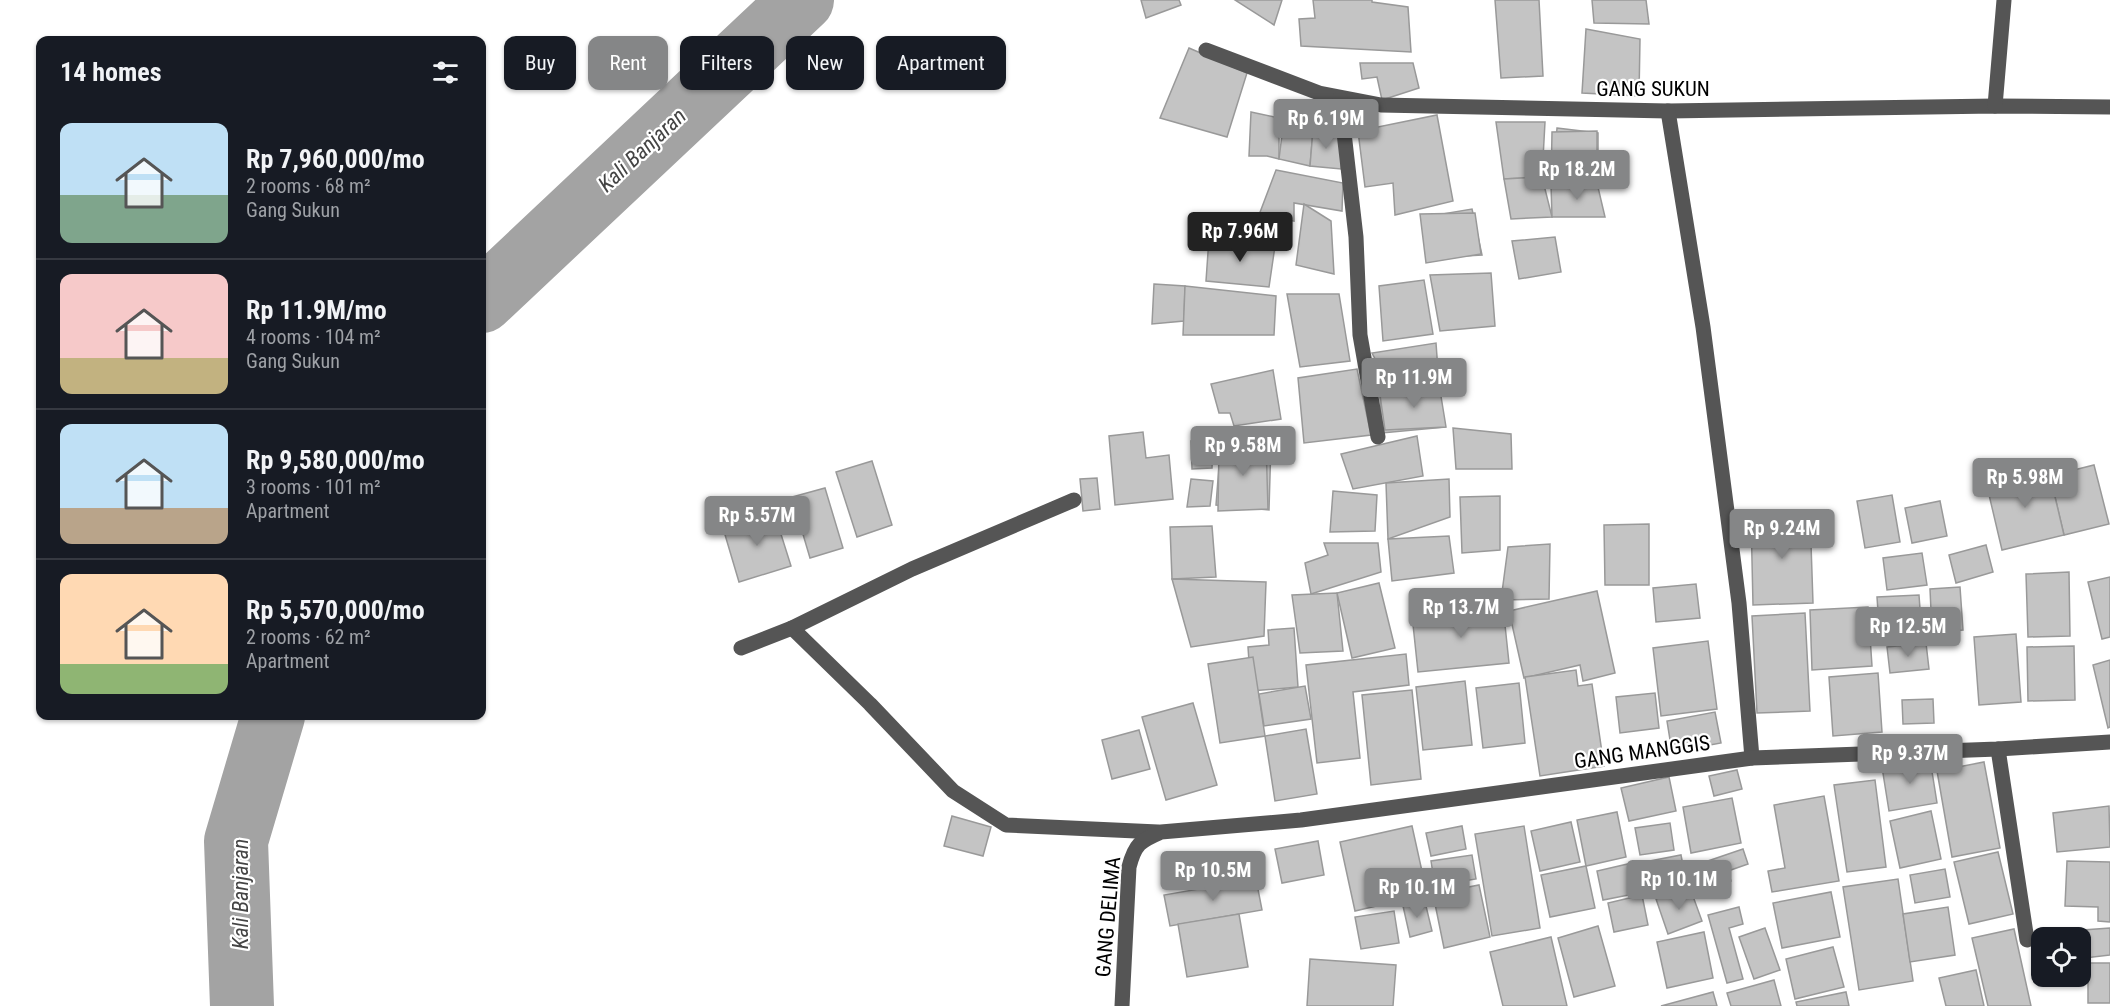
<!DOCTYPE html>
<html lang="en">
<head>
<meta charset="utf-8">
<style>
	body { margin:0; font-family:"Roboto Condensed",sans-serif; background:#242831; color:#f1f3f6; height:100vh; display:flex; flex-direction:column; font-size:22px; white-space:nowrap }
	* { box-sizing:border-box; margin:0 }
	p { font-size:20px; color:#9ea1a6 }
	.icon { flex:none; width:33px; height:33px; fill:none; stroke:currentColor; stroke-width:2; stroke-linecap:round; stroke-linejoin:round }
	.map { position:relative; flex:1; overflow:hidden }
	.sheet { position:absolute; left:36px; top:36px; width:450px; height:684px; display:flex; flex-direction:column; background:#171b24; border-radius:12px; box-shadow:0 2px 4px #0004 }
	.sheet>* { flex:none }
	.top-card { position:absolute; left:504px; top:36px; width:570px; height:54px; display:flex; gap:12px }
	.fabs { position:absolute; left:2031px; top:927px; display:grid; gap:12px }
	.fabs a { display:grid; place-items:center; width:60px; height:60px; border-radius:12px; background:#171b24; box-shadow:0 2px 4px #0004; font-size:30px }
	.price { position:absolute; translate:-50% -51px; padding:0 14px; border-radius:6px; background:#858687; color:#fff; font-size:20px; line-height:39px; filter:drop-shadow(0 2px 3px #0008) }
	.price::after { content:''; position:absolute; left:50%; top:36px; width:18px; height:14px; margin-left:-9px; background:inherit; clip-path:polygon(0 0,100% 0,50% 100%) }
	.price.on { background:#222; color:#fff }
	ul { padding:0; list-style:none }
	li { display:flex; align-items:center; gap:18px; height:150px; padding:0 24px }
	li+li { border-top:2px solid #363941 }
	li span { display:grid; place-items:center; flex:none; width:168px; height:120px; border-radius:12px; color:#555 }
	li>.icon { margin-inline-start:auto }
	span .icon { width:72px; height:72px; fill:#fffc; stroke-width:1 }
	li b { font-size:26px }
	h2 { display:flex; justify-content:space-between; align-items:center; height:72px; padding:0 24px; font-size:26px }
	.tag { padding:0 21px; border-radius:12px; background:#171b24; box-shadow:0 2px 4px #0004; font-size:21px; line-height:54px }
	.tag.on { background:#858687; color:#fff }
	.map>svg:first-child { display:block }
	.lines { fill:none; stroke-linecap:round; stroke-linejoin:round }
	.river { stroke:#a3a3a3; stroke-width:64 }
	.building { fill:#c4c4c4; stroke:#999; stroke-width:1.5 }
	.minor { stroke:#555; stroke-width:15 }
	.labels { text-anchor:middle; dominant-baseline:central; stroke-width:4.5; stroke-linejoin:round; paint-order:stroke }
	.street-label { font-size:21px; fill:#000; stroke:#fff }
	.water-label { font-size:22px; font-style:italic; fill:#444; stroke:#fff }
</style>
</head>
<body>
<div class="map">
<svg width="2110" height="1006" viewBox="0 0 2110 1006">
	<rect width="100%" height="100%" fill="#fff"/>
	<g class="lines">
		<g class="river">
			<polyline points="482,301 802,0"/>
			<polyline points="242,1006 236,841 273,716"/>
		</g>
	</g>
	<g class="building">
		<polygon points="1141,0 1179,0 1181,5 1146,18"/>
		<polygon points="1235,0 1282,0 1274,25"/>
		<polygon points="1313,0 1372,0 1372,2 1408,7 1411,52 1301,46 1299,19 1315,18"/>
		<polygon points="1495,0 1539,0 1543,76 1501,78"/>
		<polygon points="1592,0 1646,0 1649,24 1594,23"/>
		<polygon points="1586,29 1640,39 1639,96 1582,93"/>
		<polygon points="1189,48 1247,73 1227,137 1160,118"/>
		<polygon points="1360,63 1413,63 1419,88 1382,100 1377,77 1362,79"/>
		<polygon points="1251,112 1279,118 1279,159 1267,156 1249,156"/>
		<polygon points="1437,115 1453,201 1395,215 1393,183 1365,187 1358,131"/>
		<polygon points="1496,122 1545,122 1542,177 1504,179"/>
		<polygon points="1283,127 1313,130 1310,166 1279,159"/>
		<polygon points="1557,128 1598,133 1598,182 1553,181"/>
		<polygon points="1313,130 1342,134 1341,169 1310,166"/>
		<polygon points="1597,131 1597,183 1551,185 1552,132"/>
		<polygon points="1276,170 1343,183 1342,211 1294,203 1294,221 1259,215"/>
		<polygon points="1542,177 1552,217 1511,219 1504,179"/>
		<polygon points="1597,183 1605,217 1552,217 1551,185"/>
		<polygon points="1304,204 1331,221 1334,274 1296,265"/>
		<polygon points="1472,209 1482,255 1430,258 1424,217"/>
		<polygon points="1475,213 1481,254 1426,263 1420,214"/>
		<polygon points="1555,237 1561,272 1519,279 1512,241"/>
		<polygon points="1209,238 1275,246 1269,287 1206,281"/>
		<polygon points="1491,273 1495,326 1440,331 1430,275"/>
		<polygon points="1424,280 1433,334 1383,341 1379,286"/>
		<polygon points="1154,284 1185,286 1184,321 1152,324"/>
		<polygon points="1185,286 1276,296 1274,335 1183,335"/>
		<polygon points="1287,294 1339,294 1350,361 1300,367"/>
		<polygon points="1436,343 1439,384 1415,388 1412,367 1382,372 1372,353"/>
		<polygon points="1357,369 1371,435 1304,443 1298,378"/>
		<polygon points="1273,370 1281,419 1234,426 1230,413 1219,413 1211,384"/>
		<polygon points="1435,382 1445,427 1382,433 1380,396"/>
		<polygon points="1439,384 1446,427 1385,430 1380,395"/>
		<polygon points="1453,428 1511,434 1512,469 1456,469"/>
		<polygon points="1143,432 1146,458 1169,455 1173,499 1115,505 1109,436"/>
		<polygon points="1417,436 1423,476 1353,489 1341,454"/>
		<polygon points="1221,440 1271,442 1269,510 1216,505"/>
		<polygon points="1191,441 1213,441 1212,468 1192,469"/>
		<polygon points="1266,442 1268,509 1218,511 1219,445"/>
		<polygon points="872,461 892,525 857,537 836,472"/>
		<polygon points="2094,465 2109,524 2064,535 2050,476"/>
		<polygon points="2048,467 2064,535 2002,550 1986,482"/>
		<polygon points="1097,478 1100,509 1083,511 1080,479"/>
		<polygon points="1191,479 1213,481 1210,506 1187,507"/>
		<polygon points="1449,479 1450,517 1388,539 1386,483"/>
		<polygon points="825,488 843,548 810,558 792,497"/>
		<polygon points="1333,491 1377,495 1375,531 1330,532"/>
		<polygon points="1892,495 1900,542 1865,548 1857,501"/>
		<polygon points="1500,496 1500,550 1462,553 1460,497"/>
		<polygon points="1940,501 1947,536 1912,543 1905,508"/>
		<polygon points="774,512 791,566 739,582 723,528"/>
		<polygon points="1810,514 1813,603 1753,605 1751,516"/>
		<polygon points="1649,524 1649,585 1605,585 1604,525"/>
		<polygon points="1212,526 1216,577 1172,579 1170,527"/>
		<polygon points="1449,536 1454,573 1392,581 1388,539"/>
		<polygon points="1324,543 1378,543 1381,572 1311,594 1305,563 1328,555"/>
		<polygon points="1550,544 1549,599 1501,600 1508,547"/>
		<polygon points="1986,545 1993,572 1956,583 1949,555"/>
		<polygon points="1922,553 1927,585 1887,590 1883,558"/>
		<polygon points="2069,572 2070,636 2028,637 2026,574"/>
		<polygon points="2110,577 2110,637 2102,639 2088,582"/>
		<polygon points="1172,579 1266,582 1264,636 1191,647"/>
		<polygon points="1379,583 1395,648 1352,658 1337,593"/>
		<polygon points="1696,584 1700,618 1656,622 1653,588"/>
		<polygon points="1960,587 1963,630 1932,632 1930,589"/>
		<polygon points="1597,591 1615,673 1583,681 1580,665 1524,678 1509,611"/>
		<polygon points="1337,593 1343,651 1300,653 1292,595"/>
		<polygon points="1919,595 1921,623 1879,626 1877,597"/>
		<polygon points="1503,606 1509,663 1418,672 1412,615"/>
		<polygon points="1868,607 1872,666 1812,670 1810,610"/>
		<polygon points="1805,613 1810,711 1757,713 1752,616"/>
		<polygon points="1294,628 1298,687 1251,691 1248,647 1269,645 1268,630"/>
		<polygon points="2016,634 2021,702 1979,705 1974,637"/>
		<polygon points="1708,641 1717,709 1661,716 1653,648"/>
		<polygon points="1926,643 1929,669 1890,673 1887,647"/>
		<polygon points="2074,646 2075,700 2028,701 2027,647"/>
		<polygon points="1406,654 1409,685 1353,692 1360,758 1317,763 1306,665"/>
		<polygon points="1253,657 1265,736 1220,743 1208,664"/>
		<polygon points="2110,660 2110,727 2108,728 2093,665"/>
		<polygon points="1576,670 1578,686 1592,684 1604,766 1540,776 1525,677"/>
		<polygon points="1878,673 1882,732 1833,736 1829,677"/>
		<polygon points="1465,681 1472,745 1423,750 1416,687"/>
		<polygon points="1519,683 1525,743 1483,748 1476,688"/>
		<polygon points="1305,686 1311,719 1264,726 1259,694"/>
		<polygon points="1412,690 1421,779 1371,785 1362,695"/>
		<polygon points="1655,693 1659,728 1620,733 1616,697"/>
		<polygon points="1933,699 1934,723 1903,724 1902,700"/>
		<polygon points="1193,703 1217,785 1166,800 1142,717"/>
		<polygon points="1715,712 1721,743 1672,752 1667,721"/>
		<polygon points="1306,729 1317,794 1275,801 1265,736"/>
		<polygon points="1139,730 1150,769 1112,779 1102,740"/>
		<polygon points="1930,759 1937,803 1889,811 1882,767"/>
		<polygon points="1984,762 2000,848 1952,857 1937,771"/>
		<polygon points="1737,770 1742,789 1714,796 1709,776"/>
		<polygon points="1669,777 1676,811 1629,821 1621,788"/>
		<polygon points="1875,780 1886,867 1847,872 1834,785"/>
		<polygon points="1824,796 1839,881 1772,892 1768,871 1785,868 1774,805"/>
		<polygon points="1732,798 1741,843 1691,853 1683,807"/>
		<polygon points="2109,806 2110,847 2057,852 2053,813"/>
		<polygon points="1931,811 1941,859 1900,868 1890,821"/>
		<polygon points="1617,812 1626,857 1586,866 1577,820"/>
		<polygon points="952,816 991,827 983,856 944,846"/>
		<polygon points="1571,822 1580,862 1540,871 1531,831"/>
		<polygon points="1670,823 1674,850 1640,855 1635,828"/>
		<polygon points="1412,826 1427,894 1355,911 1340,842"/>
		<polygon points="1462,826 1466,849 1431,856 1426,833"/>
		<polygon points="1524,826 1540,928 1492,936 1475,834"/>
		<polygon points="1318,841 1324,875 1282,883 1275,849"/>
		<polygon points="1743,849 1748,864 1728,871 1731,881 1704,890 1696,865"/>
		<polygon points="1998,852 2013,914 1969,924 1954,862"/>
		<polygon points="1472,855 1476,879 1435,886 1431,861"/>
		<polygon points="1681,855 1687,886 1649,892 1644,862"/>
		<polygon points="2067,861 2110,862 2110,922 2098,921 2098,907 2065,906"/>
		<polygon points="1632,863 1639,893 1603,900 1597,871"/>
		<polygon points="1586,866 1595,908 1550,917 1541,875"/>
		<polygon points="1945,869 1950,897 1915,903 1910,875"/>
		<polygon points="1256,879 1262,910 1170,926 1164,895"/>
		<polygon points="1898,879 1913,981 1859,990 1843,887"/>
		<polygon points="1479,885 1490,937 1444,948 1433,894"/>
		<polygon points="1690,888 1702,921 1668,934 1656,899"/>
		<polygon points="1831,892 1840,937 1782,948 1773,903"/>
		<polygon points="1642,895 1648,925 1614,932 1608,903"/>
		<polygon points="1425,902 1432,931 1410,937 1403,906"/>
		<polygon points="1739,907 1743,924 1729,928 1743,979 1727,983 1708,915"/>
		<polygon points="1948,907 1955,955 1910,962 1903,914"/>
		<polygon points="1394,911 1399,943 1361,949 1355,917"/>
		<polygon points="1239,914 1248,967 1187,977 1178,924"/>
		<polygon points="1598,926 1615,986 1574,997 1558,938"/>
		<polygon points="1765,928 1780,970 1754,979 1739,937"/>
		<polygon points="2110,928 2110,955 2085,958 2083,930"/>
		<polygon points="2014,929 2031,1006 1988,1006 1972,938"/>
		<polygon points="1704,932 1713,978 1667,988 1657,942"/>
		<polygon points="1551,937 1567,1006 1503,1006 1490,952"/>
		<polygon points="1833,947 1844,987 1795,999 1786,959"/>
		<polygon points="1310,959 1396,965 1393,1006 1307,1006"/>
		<rect x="2088" y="963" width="22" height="40"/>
		<polygon points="1976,970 1984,1006 1946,1006 1939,978"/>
		<polygon points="1774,980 1781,1006 1731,1006 1727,993"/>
		<polygon points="1713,992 1717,1006 1661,1006"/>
		<polygon points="1846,992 1849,1006 1797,1006 1796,1002"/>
	</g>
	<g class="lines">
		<g class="minor">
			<polyline points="1206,50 1319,93 1381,105 1668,111 1995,106 2110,107"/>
			<polyline points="1340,98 1356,237 1360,335 1378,437"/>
			<polyline points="1995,106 2004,0"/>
			<polyline points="1668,111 1703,327 1739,603 1752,758"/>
			<polyline points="792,628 870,704 953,791 1006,825 1158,832"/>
			<polyline points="741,648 792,628 912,569 1074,500"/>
			<polyline points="1998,749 2027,940"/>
			<path d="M 1122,1006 L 1129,867 C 1135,844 1140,841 1161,832 L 1301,820 L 1752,758 L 1998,749 L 2110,742"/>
		</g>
	</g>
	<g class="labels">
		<g class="street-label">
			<text x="1653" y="89">GANG SUKUN</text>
			<text transform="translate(1642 752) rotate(-8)">GANG MANGGIS</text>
			<text transform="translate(1108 917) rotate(-85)">GANG DELIMA</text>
		</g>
		<g class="water-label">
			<text transform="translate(642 150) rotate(-43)">Kali Banjaran</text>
			<text transform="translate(240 894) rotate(-90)">Kali Banjaran</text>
		</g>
	</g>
</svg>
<div class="fabs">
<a><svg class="icon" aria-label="locate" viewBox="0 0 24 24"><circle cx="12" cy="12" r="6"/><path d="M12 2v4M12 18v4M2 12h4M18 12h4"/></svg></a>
</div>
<b class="price" style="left:1326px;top:150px">Rp 6.19M</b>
<b class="price" style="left:1577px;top:201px">Rp 18.2M</b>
<b class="price on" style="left:1240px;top:263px">Rp 7.96M</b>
<b class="price" style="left:1414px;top:409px">Rp 11.9M</b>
<b class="price" style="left:1243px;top:477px">Rp 9.58M</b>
<b class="price" style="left:2025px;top:509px">Rp 5.98M</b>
<b class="price" style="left:757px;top:547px">Rp 5.57M</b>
<b class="price" style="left:1782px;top:560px">Rp 9.24M</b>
<b class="price" style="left:1461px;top:639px">Rp 13.7M</b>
<b class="price" style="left:1908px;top:658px">Rp 12.5M</b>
<b class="price" style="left:1910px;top:785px">Rp 9.37M</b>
<b class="price" style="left:1213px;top:902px">Rp 10.5M</b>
<b class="price" style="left:1679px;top:911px">Rp 10.1M</b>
<b class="price" style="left:1417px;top:919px">Rp 10.1M</b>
<div class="top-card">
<a class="tag">Buy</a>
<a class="tag on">Rent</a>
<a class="tag">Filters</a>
<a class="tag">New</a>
<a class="tag">Apartment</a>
</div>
<section class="sheet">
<h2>14 homes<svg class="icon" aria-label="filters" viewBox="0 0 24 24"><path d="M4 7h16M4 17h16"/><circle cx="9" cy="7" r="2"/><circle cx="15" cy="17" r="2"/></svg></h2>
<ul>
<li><span style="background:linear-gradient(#bfe0f5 60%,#7fa58c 0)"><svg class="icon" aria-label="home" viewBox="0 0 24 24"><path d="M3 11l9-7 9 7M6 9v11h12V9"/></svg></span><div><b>Rp 7,960,000/mo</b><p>2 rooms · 68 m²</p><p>Gang Sukun</p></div></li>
<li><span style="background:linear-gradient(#f6c9c9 70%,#c2b280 0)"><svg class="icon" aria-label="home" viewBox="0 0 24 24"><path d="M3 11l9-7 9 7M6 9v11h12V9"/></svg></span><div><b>Rp 11.9M/mo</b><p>4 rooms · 104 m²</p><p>Gang Sukun</p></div></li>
<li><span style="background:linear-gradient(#bfe0f5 70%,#b9a48a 0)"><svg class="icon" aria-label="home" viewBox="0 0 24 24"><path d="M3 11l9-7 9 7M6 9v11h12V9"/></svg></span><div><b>Rp 9,580,000/mo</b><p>3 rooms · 101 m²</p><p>Apartment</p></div></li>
<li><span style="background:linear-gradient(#ffd9b3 75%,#8fb573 0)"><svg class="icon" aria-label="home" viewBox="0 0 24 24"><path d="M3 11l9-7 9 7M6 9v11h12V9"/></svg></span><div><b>Rp 5,570,000/mo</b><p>2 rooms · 62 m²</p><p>Apartment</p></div></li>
</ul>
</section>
</div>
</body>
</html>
